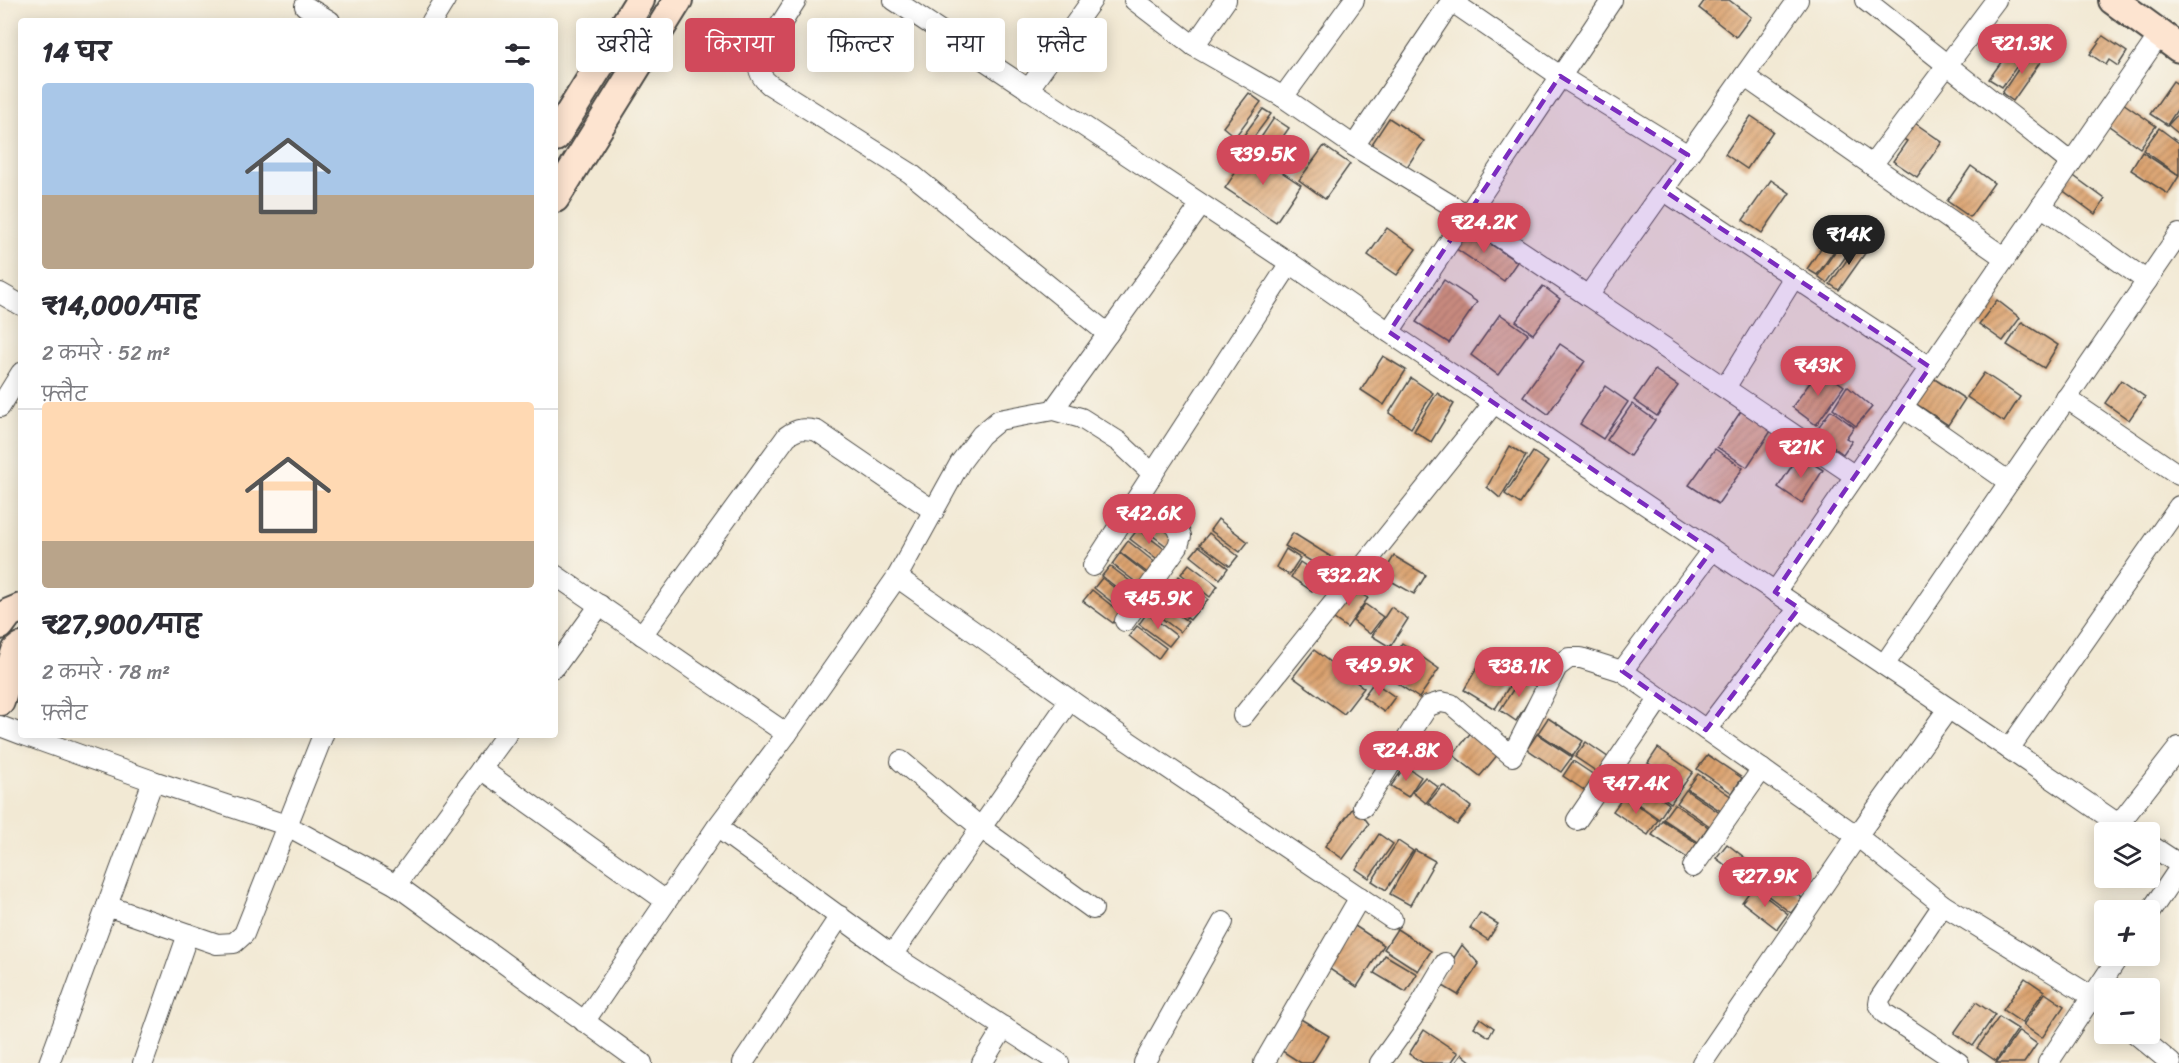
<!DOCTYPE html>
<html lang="hi">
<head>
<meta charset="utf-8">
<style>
	body { margin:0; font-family:Sriracha,"Playpen Sans Deva",sans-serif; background:#f7f7f7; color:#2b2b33; height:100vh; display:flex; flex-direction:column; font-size:22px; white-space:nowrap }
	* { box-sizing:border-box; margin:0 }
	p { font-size:20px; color:#7c7c81 }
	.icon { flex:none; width:33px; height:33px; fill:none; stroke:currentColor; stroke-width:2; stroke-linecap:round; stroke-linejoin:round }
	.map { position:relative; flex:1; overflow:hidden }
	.details { position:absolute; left:18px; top:18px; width:540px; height:720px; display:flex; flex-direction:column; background:#fff; border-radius:6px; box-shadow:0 3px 15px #0003 }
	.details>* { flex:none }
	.guide { position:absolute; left:576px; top:18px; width:570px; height:54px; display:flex; gap:12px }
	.buttons { position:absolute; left:2094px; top:822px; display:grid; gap:12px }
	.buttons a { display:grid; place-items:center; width:66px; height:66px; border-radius:6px; background:#fff; box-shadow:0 3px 15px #0003; font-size:30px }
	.price { position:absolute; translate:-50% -51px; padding:0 14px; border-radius:21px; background:#d1495b; color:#fff; font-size:20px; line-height:39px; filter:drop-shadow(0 2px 3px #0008) }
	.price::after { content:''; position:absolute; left:50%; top:36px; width:18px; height:14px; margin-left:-9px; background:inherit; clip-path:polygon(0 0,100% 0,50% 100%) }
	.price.selected { background:#222; color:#fff }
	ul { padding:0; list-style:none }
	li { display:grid; align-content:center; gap:12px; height:318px; padding:0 24px }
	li+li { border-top:2px solid #e1e1e2 }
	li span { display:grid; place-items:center; height:186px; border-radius:6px; color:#555 }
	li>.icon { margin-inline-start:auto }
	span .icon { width:108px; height:108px; fill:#fffc; stroke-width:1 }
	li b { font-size:26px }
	h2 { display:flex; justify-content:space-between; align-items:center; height:72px; padding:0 24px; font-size:26px }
	.chip { padding:0 21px; border-radius:6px; background:#fff; box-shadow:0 3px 15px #0003; font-size:21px; line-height:54px }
	.chip.selected { background:#d1495b; color:#fff }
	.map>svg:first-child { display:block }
	.building { fill:url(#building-hatch) }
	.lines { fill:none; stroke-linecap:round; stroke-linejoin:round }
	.street-casing { stroke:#494844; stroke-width:22 }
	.secondary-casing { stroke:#494844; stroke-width:32 }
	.street { stroke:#fff; stroke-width:20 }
	.secondary { stroke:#fde4d0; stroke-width:28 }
	.marked { fill:#7b2cbf; fill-opacity:0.2; stroke:#7b2cbf; stroke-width:4.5; stroke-dasharray:12 8; stroke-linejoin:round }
</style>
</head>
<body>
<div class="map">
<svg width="2179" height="1063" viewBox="0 0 2179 1063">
	<defs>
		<pattern id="building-hatch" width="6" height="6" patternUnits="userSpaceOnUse" patternTransform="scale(1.5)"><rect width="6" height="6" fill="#dba26e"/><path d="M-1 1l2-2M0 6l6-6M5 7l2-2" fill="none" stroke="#b2845b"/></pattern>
	</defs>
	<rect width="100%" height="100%" fill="#f7f3e8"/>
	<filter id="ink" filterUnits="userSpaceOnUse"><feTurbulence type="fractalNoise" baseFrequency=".0167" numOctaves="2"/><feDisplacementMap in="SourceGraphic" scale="12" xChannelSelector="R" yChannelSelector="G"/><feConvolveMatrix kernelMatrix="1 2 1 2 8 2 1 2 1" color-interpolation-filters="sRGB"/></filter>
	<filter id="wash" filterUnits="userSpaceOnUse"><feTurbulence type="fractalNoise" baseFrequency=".008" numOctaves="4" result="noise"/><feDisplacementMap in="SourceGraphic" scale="24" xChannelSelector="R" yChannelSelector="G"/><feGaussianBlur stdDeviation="1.35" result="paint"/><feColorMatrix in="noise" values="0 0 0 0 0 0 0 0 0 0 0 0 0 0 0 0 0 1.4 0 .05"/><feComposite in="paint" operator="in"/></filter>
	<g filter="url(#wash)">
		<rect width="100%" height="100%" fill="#f2e9d4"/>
		<g id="blocks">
			<g class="building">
				<polygon points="1705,0 1729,0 1751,17 1736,37 1699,8"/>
				<polygon points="2103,36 2127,52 2118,66 2109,60 2106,65 2090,54"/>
				<polygon points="2017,40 2029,49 2002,87 1989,79"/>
				<polygon points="2031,50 2043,58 2013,101 2002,93"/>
				<polygon points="2173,81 2179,85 2179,107 2167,125 2150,114"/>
				<polygon points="1249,93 1261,102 1235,137 1223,127"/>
				<polygon points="2120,101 2156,126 2140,148 2105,123"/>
				<polygon points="1263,109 1271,114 1248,145 1241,139"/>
				<polygon points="2179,113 2179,134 2168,125"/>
				<polygon points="1751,116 1773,131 1747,169 1725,154"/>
				<polygon points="1274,118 1289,128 1268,158 1254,148"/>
				<polygon points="1389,118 1424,141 1405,170 1370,147"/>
				<polygon points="1912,121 1942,142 1917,177 1893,161 1907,141 1900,137"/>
				<polygon points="2159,128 2179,143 2179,175 2143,150"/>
				<polygon points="1324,146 1350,164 1325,199 1299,180"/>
				<polygon points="1250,151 1301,185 1276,222 1225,188"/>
				<polygon points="2142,152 2179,176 2168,194 2131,170"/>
				<polygon points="1971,166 1994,183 1970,217 1947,201"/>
				<polygon points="2071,174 2105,199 2095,214 2061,189"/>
				<polygon points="1771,180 1790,193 1762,233 1743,220"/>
				<polygon points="1465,227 1517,262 1504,281 1452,246"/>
				<polygon points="1387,228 1416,249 1397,275 1368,255"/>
				<polygon points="1834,229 1844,237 1817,275 1807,269"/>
				<polygon points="1846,236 1856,242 1827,283 1818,276"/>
				<polygon points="1859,243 1868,249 1839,290 1830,284"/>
				<polygon points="1444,280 1477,302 1449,343 1416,322"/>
				<polygon points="1543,286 1560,299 1533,334 1516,321"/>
				<polygon points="1997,300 2020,318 2003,341 1979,324"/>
				<polygon points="1500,314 1528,334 1498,375 1471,355"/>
				<polygon points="2022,322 2058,345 2044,368 2007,345"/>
				<polygon points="1560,344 1585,361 1548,414 1523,396"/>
				<polygon points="1383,356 1406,370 1384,405 1361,390"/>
				<polygon points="1820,369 1844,386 1816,425 1792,407"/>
				<polygon points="1655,370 1678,386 1657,416 1634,400"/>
				<polygon points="1984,373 2020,397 2004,422 1967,397"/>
				<polygon points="1930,376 1965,399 1948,425 1913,402"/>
				<polygon points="1411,378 1433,393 1411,428 1389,413"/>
				<polygon points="2121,380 2145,397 2129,420 2105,403"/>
				<polygon points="1605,386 1628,402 1603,439 1580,424"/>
				<polygon points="1847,386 1872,407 1856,426 1833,408"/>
				<polygon points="1437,393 1454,404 1431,442 1414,431"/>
				<polygon points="1632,404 1655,420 1630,456 1607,440"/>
				<polygon points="1831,410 1854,427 1846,438 1852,441 1843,454 1814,433"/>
				<polygon points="1741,411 1771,431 1747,467 1717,447"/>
				<polygon points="1510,446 1526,456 1500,498 1487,487"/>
				<polygon points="1715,449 1743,468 1718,504 1689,485"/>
				<polygon points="1533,452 1548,462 1520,504 1505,494"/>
				<polygon points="1799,455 1823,470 1802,503 1778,487"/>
				<polygon points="1148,515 1177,538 1169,548 1140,526"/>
				<polygon points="1218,519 1248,542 1240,552 1210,530"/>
				<polygon points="1138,529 1167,551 1160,562 1130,539"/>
				<polygon points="1209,533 1238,556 1230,566 1200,544"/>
				<polygon points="1293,533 1333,558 1326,570 1285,546"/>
				<polygon points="1128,541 1157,564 1149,574 1120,552"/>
				<polygon points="1199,546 1228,568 1220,579 1191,556"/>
				<polygon points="1286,549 1300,558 1289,575 1276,567"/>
				<polygon points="1120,553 1149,576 1141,586 1112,564"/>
				<polygon points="1394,556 1426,575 1414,594 1382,576"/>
				<polygon points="1300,562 1322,577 1312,591 1291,577"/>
				<polygon points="1189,564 1218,586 1210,597 1181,574"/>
				<polygon points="1110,566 1139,588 1131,599 1102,576"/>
				<polygon points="1179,576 1208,599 1200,609 1171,587"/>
				<polygon points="1102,578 1131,601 1123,611 1094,588"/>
				<polygon points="1169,587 1198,610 1190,620 1161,598"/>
				<polygon points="1351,587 1368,598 1347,628 1330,616"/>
				<polygon points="1092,590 1121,613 1113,623 1083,601"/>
				<polygon points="1159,600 1188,622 1180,632 1151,610"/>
				<polygon points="1365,604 1383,617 1370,634 1353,621"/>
				<polygon points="1391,607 1408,619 1390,647 1372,636"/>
				<polygon points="1147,613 1177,636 1169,646 1139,624"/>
				<polygon points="1137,626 1166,648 1158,659 1129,636"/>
				<polygon points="1402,643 1439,669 1419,698 1382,673"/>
				<polygon points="1314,650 1364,688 1344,714 1293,677"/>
				<polygon points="1485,654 1517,674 1495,709 1464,690"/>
				<polygon points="1523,674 1537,688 1516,721 1500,710"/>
				<polygon points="1374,682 1395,697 1384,712 1363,697"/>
				<polygon points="1548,718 1583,741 1573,756 1538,733"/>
				<polygon points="1472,731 1500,752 1480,776 1453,755"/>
				<polygon points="1537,734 1572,757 1561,772 1527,749"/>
				<polygon points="1586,742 1612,760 1602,775 1575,757"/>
				<polygon points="1658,748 1693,772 1682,787 1648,763"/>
				<polygon points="1708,755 1742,778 1732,793 1697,769"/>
				<polygon points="1573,761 1600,779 1590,794 1563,776"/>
				<polygon points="1647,765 1681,788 1671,803 1637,780"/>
				<polygon points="1405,766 1421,777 1408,797 1391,786"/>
				<polygon points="1698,774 1732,797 1722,812 1687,789"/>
				<polygon points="1425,777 1438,787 1426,803 1412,792"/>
				<polygon points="1635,780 1669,804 1659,819 1625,795"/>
				<polygon points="1443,785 1471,807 1457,825 1428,803"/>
				<polygon points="1686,790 1721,814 1711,827 1677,803"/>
				<polygon points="1624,796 1658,820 1648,835 1613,811"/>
				<polygon points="1674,804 1708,827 1698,842 1663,819"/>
				<polygon points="1355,805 1369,824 1343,859 1325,846"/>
				<polygon points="1662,820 1697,843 1687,858 1652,835"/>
				<polygon points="1379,834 1393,844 1369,878 1356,869"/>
				<polygon points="1398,841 1413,851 1386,890 1372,881"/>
				<polygon points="1727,844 1762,871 1751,885 1716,858"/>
				<polygon points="1415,850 1435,861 1410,905 1390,894"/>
				<polygon points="1767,871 1802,898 1791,913 1755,886"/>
				<polygon points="1753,887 1788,914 1777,929 1742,902"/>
				<polygon points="1480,913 1498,924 1488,940 1470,928"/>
				<polygon points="1355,926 1384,945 1357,987 1328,968"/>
				<polygon points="1397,929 1431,951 1418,971 1384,949"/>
				<polygon points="1462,945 1479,964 1458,995 1438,983"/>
				<polygon points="1385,955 1417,974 1406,992 1374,973"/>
				<polygon points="2025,978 2044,991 2022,1023 2003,1010"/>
				<polygon points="2045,993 2064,1006 2042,1038 2023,1025"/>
				<polygon points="1976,1002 1995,1015 1973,1046 1954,1033"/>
				<polygon points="1999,1017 2018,1029 1996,1061 1977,1048"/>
				<polygon points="1299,1018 1329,1036 1312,1063 1301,1063 1279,1049"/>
				<polygon points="1480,1018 1494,1028 1489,1037 1474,1027"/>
				<polygon points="1424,1030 1458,1053 1451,1063 1423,1063 1409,1054"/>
				<polygon points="2019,1031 2037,1044 2024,1063 1996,1063"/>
				<polygon points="1462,1054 1473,1063 1455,1063"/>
			</g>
		</g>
	</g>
	<g filter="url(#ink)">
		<use href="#blocks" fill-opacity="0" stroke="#494844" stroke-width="1.5"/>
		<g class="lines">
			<g class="street-casing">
				<g id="street">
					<path d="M 796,0 L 758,60 C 758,71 761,78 770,85 L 910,173 L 1108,334"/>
					<polyline points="894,0 1290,263 1399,339 2009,749 2130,832"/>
					<polyline points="1134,0 1194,46"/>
					<polyline points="1226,0 1194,46 1283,97"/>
					<polyline points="1354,0 1283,97 1354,146 1467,215 1588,296"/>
					<polyline points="1798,0 1588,296 1855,476"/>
					<polyline points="1865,0 2071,163"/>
					<polyline points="1451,1 1560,76 1688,155"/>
					<polyline points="305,6 330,21"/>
					<polyline points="432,21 445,0"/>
					<polyline points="1744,76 2005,258"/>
					<polyline points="1028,90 1092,0"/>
					<polyline points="1354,146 1452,0"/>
					<polyline points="1872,165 1996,0"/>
					<polyline points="1663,190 1930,367"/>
					<polyline points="2041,206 2147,281"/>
					<polyline points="0,293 21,305"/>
					<polyline points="1389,332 1612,0"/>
					<polyline points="1725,388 1794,277"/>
					<polyline points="2066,398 2179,475"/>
					<polyline points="0,407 21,373"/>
					<polyline points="1902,407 2009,482"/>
					<polyline points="1053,410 1201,205"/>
					<polyline points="1153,474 1119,442 1081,418 1053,410 999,420 981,435 960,463 897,577 1128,741 1392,919"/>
					<polyline points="1712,550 1622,671 1857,836 1943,905 2091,996 2104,1007"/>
					<polyline points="1093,566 1290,263"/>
					<polyline points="555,575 787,734"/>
					<polyline points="897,577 787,734 717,827 892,955 1070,700"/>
					<polyline points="1775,592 2160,34"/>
					<polyline points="1125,621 1178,546 1181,536 1177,527 1140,495"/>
					<path d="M 642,635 L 787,436 C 798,428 805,428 817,431 L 934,511"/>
					<polyline points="1884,665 2179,234"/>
					<polyline points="555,667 600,605"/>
					<polyline points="1243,716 1494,403"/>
					<polyline points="0,726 21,734"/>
					<polyline points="1706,730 1799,608"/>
					<polyline points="24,735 153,781 286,825 396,885 642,1063"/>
					<polyline points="2009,749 2179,506"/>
					<polyline points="901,761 981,828 1093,909"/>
					<polyline points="481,769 666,901"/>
					<polyline points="1363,807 1428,706 1441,702 1451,704 1512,756 1557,667 1569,658 1581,658 1622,671"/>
					<polyline points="1577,820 1660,698"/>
					<polyline points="2118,825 2179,747"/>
					<polyline points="2150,845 2179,864"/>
					<polyline points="1693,867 1762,769"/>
					<polyline points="396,885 506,735"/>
					<polyline points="1943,905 1880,998 1879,1004 1884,1013 1959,1063"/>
					<polyline points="107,906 217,944 234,943 244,934 323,735"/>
					<polyline points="2150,912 2179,869"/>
					<polyline points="892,955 1059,1063"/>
					<polyline points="584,1022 717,827"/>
					<polyline points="2136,1034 2171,1063"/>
					<polyline points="49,1063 153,781"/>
					<polyline points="143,1063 188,934"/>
					<polyline points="743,1063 840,916"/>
					<polyline points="982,1063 1004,1027"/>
					<polyline points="1144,1063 1223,922"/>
					<polyline points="1264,1063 1360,897"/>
					<polyline points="1380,1063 1413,1017 1445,963"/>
					<polyline points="1702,1063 1857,836 1948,709"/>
					<polyline points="2048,1063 2119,956"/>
				</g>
			</g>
			<g class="secondary-casing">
				<g id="secondary">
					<polyline points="2113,0 2179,48"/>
					<polyline points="555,137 640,0"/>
					<polyline points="555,198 678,0"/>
					<polyline points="0,625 9,613 21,608"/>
					<polyline points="0,701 16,651 21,647"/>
				</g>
			</g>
			<use href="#street" class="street"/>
			<use href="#secondary" class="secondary"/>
		</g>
	</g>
	<path class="marked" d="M 1560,76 L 1688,155 L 1663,190 L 1930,367 L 1775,592 L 1799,608 L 1706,730 L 1622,671 L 1712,550 L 1389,332 Z"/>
</svg>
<div class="buttons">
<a><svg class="icon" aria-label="layers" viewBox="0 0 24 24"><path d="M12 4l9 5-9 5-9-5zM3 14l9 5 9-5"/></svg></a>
<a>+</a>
<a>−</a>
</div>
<b class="price" style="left:2022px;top:75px">₹21.3K</b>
<b class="price" style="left:1263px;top:186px">₹39.5K</b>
<b class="price" style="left:1484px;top:254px">₹24.2K</b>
<b class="price selected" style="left:1849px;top:266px">₹14K</b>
<b class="price" style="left:1818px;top:397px">₹43K</b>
<b class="price" style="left:1801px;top:479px">₹21K</b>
<b class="price" style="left:1149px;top:545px">₹42.6K</b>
<b class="price" style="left:1349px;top:607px">₹32.2K</b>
<b class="price" style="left:1158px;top:630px">₹45.9K</b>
<b class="price" style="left:1379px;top:697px">₹49.9K</b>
<b class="price" style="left:1519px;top:698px">₹38.1K</b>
<b class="price" style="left:1406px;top:782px">₹24.8K</b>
<b class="price" style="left:1636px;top:815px">₹47.4K</b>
<b class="price" style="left:1765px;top:908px">₹27.9K</b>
<div class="guide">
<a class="chip">खरीदें</a>
<a class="chip selected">किराया</a>
<a class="chip">फ़िल्टर</a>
<a class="chip">नया</a>
<a class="chip">फ़्लैट</a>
</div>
<section class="details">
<h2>14 घर<svg class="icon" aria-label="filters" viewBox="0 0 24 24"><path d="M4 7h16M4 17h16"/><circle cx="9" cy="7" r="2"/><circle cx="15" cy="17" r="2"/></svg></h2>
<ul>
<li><span style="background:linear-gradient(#a9c7e8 60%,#b9a48a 0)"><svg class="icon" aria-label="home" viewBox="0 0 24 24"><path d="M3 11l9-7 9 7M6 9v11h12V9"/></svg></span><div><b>₹14,000/माह</b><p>2 कमरे · 52 m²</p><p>फ़्लैट</p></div></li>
<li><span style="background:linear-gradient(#ffd9b3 75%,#b9a48a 0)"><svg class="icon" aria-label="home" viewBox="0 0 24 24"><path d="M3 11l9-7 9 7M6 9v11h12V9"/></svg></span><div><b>₹27,900/माह</b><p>2 कमरे · 78 m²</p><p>फ़्लैट</p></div></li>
</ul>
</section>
</div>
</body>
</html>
